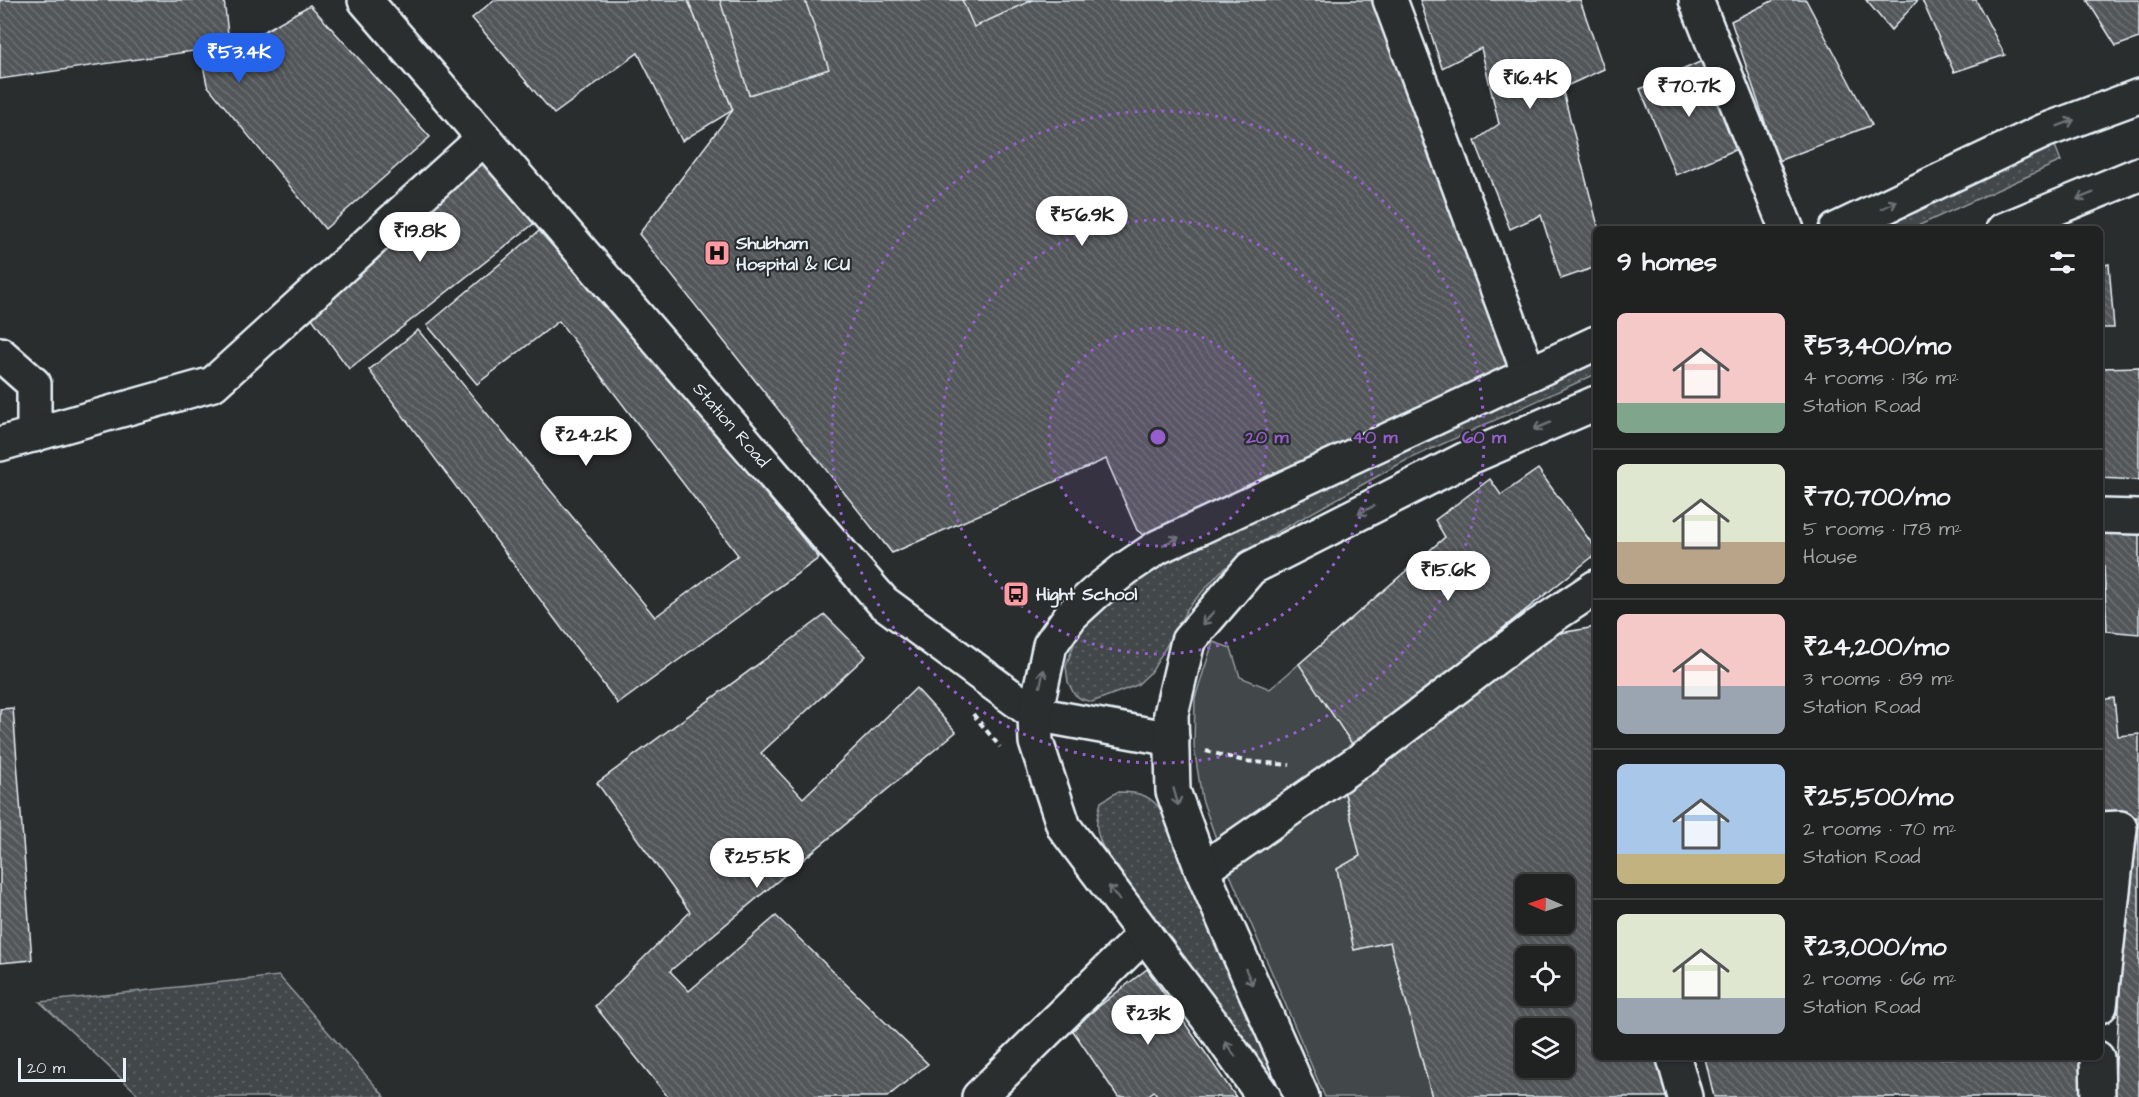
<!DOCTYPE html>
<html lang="en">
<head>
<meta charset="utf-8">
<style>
	body { margin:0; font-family:"Architects Daughter",sans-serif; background:#282a2a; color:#f1f3f6; height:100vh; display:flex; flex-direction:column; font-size:22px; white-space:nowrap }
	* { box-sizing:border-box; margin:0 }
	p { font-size:20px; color:#a2a4a5 }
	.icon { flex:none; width:33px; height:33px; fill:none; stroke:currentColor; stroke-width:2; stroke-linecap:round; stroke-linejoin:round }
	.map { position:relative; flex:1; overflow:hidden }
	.sheet { position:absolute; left:1593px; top:226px; width:510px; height:834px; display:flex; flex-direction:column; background:#202222; border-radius:9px; box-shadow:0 2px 4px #0004,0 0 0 2px #3d3f40 }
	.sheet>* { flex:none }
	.needle { width:39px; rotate:272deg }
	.controls { position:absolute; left:1515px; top:874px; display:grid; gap:12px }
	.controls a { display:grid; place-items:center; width:60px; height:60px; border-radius:9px; background:#202222; box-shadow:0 2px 4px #0004,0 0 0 2px #3d3f40; font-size:30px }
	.scale { position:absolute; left:18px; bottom:15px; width:108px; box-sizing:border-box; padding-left:6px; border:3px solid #e8f1f8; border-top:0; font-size:16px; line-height:21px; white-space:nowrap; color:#e8f1f8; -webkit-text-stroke:4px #2a2d2e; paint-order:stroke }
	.price { position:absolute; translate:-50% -51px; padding:0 14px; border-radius:21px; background:#fff; color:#222; font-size:20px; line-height:39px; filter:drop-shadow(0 2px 3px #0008) }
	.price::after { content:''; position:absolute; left:50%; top:36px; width:18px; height:14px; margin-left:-9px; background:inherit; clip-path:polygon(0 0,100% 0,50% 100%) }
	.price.active { background:#2563eb; color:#fff }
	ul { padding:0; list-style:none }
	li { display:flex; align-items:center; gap:18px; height:150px; padding:0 24px }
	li+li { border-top:2px solid #3d3f40 }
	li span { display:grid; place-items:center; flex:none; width:168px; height:120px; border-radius:9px; color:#555 }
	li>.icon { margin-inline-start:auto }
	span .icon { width:72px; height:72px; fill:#fffc; stroke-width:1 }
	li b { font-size:26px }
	h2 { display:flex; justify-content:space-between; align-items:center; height:72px; padding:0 24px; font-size:26px }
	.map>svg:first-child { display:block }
	.grass { fill:url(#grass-dots); stroke:#959ca0; stroke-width:1.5 }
	.green { fill:#424648; stroke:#959ca0; stroke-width:1.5 }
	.building { fill:url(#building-back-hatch); stroke:#e8f1f8; stroke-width:1.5; fill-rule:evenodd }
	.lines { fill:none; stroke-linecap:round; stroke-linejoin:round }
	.street-casing { stroke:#e8f1f8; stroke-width:38 }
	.secondary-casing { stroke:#e8f1f8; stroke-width:38 }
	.highway-casing { stroke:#e8f1f8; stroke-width:38 }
	.path { stroke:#e8f1f8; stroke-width:4; stroke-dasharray:6 4.5; stroke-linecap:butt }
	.street { stroke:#2a2d2e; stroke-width:33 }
	.secondary { stroke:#2a2d2e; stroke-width:33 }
	.highway { stroke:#2a2d2e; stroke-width:33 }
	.oneway { stroke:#6c7275 }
	.ring { fill:none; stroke:#965dcd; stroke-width:3; stroke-dasharray:3 6 }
	.labels { text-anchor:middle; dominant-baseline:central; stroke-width:4.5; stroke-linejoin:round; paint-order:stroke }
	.poi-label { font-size:18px; font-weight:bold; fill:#e8f1f8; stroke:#2a2d2e; text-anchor:start }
	.street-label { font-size:18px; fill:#e8f1f8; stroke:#2a2d2e }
	.centre { fill:#965dcd; stroke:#2a2d2e; stroke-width:3 }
	.ring-label { font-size:18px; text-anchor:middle; font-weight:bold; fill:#965dcd; stroke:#2a2d2e; stroke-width:4.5; stroke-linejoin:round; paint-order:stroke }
</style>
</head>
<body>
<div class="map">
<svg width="2139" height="1097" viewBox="0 0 2139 1097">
	<defs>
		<pattern id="grass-dots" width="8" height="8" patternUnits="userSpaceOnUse" patternTransform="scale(1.5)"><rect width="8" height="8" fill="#424648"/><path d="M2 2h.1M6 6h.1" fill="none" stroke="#5d6163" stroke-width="1.8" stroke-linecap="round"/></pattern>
		<pattern id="building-back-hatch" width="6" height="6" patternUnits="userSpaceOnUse" patternTransform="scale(1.5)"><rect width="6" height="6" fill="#535759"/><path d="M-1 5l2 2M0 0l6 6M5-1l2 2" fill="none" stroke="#6c7072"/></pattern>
	</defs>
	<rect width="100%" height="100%" fill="#2a2d2e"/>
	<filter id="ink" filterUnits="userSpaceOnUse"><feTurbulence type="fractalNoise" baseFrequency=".0167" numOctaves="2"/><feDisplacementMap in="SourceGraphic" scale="12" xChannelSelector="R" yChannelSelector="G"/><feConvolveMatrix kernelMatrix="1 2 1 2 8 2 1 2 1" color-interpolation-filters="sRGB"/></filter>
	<g filter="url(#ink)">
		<g class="grass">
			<polygon points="2054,143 2061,161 1911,229 1870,230"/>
			<polygon points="1596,357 1596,374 1403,462 1272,535 1220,572 1188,608 1152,671 1137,685 1092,702 1081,699 1074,694 1068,682 1066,666 1081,625 1122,590 1220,531"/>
			<path d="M 1117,792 C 1141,792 1151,795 1165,815 L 1291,1097 L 1282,1097 L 1103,847 C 1094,829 1096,820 1101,802 Z"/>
			<polygon points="279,976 385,1097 141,1097 40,1002"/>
		</g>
		<polygon class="green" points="1213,642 1231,648 1240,677 1270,689 1299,664 1362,759 1340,774 1360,856 1337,870 1354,949 1390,942 1432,1097 1325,1097 1222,856 1202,799 1194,747 1195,698"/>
		<g class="building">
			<polygon points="0,0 224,0 230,51 310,5 430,137 325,229 207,85 200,50 0,79"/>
			<polygon points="494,0 688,0 733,110 682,141 638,53 554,114 472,18"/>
			<polygon points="688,0 1390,0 1529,374 1158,547 1137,530 1106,459 892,553 639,234 733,110"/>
			<polygon points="720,0 805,0 829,69 749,95"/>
			<polygon points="962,0 1033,0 974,27"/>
			<polygon points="1420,0 1580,0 1604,69 1562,88 1599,230 1596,230 1596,267 1561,279 1541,215 1510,229 1475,141 1499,124 1481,48 1442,68"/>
			<polygon points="1774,0 1806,0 1872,125 1778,161 1731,21"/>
			<polygon points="1866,0 1918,0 1891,30"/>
			<polygon points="1922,0 1976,0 2005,55 1954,72"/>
			<polygon points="2087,0 2139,0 2139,38 2116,46"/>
			<polygon points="1702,61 1737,149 1676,175 1640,89"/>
			<polygon points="480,157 536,222 349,369 306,310"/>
			<polygon points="545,226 819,558 618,704 369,370 418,330 655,617 738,555 559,321 477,384 427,325"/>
			<polygon points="2109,264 2114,328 2100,328 2100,266"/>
			<polygon points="2139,367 2139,480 2100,478 2100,368"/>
			<polygon points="1538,469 1596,549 1596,554 1354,747 1299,664 1445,537 1435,520 1490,479 1501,495"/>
			<polygon points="2100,523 2102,523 2107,631 2100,631"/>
			<polygon points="2102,523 2139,525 2139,634 2107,631"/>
			<polygon points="825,615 866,656 761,753 803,798 916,688 956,732 670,971 689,991 776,916 928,1064 887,1097 668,1097 595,1006 690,912 597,783"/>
			<path d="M 1596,627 L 1596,1058 L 1661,1058 L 1672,1097 L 1432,1097 L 1390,942 L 1354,950 L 1337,869 L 1360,856 L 1343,785 L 1542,636 ZM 1526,885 L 1564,885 L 1564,924 L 1526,924 ZM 1526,957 L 1564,957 L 1564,996 L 1526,996 ZM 1526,1029 L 1564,1029 L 1564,1068 L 1526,1068 Z"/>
			<polygon points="2114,698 2118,736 2139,734 2139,1097 2114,1097 2121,973 2137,817 2101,817 2100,700"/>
			<polygon points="13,708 32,960 0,963 0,709"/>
			<polygon points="1147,969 1236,1097 1158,1097 1154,1091 1146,1097 1118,1097 1071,1028"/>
			<polygon points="1705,1058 2091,1058 2091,1097 1714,1097"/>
		</g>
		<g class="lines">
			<g class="street-casing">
				<g id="street">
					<polyline points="1390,0 1529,374"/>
					<polyline points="1696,0 1787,230"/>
					<polyline points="0,354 34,384 34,435"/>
					<polyline points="0,444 213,384 484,138"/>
					<polyline points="2100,516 2139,517"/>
					<polyline points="2100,829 2120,828 2100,1006"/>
					<polyline points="1202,870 1362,759 1536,627 1596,587"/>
					<polyline points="1674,1058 1685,1097"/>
					<polyline points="2097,1058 2098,1097"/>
					<polyline points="979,1097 1145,934"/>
				</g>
			</g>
			<g class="secondary-casing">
				<polyline id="secondary" points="365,0 883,602 1035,714 1172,739"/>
			</g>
			<g class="highway-casing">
				<g id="highway">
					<polyline points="1836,230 2044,131 2139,96"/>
					<polyline points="2003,230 2139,174"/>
					<polyline points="1264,1097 1213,1025 1064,827 1036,742 1035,714 1050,645 1071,615 1095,593 1125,569 1158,547 1596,343"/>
					<polyline points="1302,1097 1202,870 1173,791 1171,714 1188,641 1251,568 1470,457 1596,403"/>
				</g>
			</g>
			<g class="path">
				<polyline points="973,714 1000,747"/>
				<polyline points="1206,751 1244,761 1290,765"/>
			</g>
			<use href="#street" class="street"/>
			<use href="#secondary" class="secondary"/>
			<use href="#highway" class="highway"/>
		</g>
		<defs><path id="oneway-shaft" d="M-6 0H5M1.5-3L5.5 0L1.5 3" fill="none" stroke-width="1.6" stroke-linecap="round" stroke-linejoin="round" transform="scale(1.5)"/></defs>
		<g class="oneway">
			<use href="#oneway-shaft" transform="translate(2066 123) rotate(-21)"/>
			<use href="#oneway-shaft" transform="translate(2085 196) rotate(158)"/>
			<use href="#oneway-shaft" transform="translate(1889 205) rotate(-25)"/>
			<use href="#oneway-shaft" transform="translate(1542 426) rotate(157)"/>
			<use href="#oneway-shaft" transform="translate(1366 510) rotate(153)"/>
			<use href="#oneway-shaft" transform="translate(1171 541) rotate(-25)"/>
			<use href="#oneway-shaft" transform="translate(1208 618) rotate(131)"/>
			<use href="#oneway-shaft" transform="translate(1042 678) rotate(-77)"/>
			<use href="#oneway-shaft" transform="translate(1176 797) rotate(74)"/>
			<use href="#oneway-shaft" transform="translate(1114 893) rotate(-127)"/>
			<use href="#oneway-shaft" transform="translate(1249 977) rotate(66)"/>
			<use href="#oneway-shaft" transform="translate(1230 1049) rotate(-126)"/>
		</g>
	</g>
	<circle cx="1158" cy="437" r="109" fill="#965dcd" fill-opacity=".12"/>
	<g class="ring">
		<circle cx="1158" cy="437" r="109"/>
		<circle cx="1158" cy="437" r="217"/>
		<circle cx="1158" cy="437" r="326"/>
	</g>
	<defs>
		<g id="hospital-square" transform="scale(1.35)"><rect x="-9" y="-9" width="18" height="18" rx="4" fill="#ff9aa2" stroke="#2a2d2e"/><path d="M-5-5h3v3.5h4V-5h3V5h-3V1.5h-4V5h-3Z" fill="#111"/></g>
		<g id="bus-square" transform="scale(1.35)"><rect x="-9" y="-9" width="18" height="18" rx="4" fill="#ff9aa2" stroke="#2a2d2e"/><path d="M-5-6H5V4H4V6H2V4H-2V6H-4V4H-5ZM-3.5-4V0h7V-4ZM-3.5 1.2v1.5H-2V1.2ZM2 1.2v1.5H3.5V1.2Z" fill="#111"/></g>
	</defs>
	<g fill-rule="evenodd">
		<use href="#hospital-square" x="717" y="253"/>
		<use href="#bus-square" x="1016" y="594"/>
	</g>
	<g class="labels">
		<g class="poi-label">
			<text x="736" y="243">Shubham<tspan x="736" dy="21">Hospital &amp; ICU</tspan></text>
			<text x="1036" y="594">Hight School</text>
		</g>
		<g class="street-label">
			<text transform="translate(731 425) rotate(49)">Station Road</text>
		</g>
	</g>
	<circle cx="1158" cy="437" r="9" class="centre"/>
	<g class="ring-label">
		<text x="1267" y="443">20 m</text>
		<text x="1375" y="443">40 m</text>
		<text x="1484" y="443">60 m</text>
	</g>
</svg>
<div class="controls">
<a><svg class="needle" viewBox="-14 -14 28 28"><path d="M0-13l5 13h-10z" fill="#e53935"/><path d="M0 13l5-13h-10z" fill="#a2a4a5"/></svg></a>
<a><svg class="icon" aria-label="locate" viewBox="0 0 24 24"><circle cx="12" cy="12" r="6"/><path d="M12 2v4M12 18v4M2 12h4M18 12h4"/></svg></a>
<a><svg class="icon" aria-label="layers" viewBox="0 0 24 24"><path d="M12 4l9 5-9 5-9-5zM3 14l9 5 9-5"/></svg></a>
</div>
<div class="scale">20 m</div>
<b class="price active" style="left:239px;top:84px">₹53.4K</b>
<b class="price" style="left:1530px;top:110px">₹16.4K</b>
<b class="price" style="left:1689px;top:118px">₹70.7K</b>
<b class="price" style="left:1082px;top:247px">₹56.9K</b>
<b class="price" style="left:420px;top:263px">₹19.8K</b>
<b class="price" style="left:586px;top:467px">₹24.2K</b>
<b class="price" style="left:1448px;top:602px">₹15.6K</b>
<b class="price" style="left:757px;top:889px">₹25.5K</b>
<b class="price" style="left:1148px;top:1046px">₹23K</b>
<section class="sheet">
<h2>9 homes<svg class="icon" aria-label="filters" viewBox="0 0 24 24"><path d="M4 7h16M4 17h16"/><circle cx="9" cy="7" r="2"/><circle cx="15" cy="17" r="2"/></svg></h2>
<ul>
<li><span style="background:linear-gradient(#f6c9c9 75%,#7fa58c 0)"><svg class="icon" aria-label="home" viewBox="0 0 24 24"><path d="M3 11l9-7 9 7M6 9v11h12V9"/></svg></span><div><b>₹53,400/mo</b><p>4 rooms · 136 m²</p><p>Station Road</p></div></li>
<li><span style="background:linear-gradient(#dfe7d0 65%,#b9a48a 0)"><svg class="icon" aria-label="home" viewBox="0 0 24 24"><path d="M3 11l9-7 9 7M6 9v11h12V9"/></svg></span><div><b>₹70,700/mo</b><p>5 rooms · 178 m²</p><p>House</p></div></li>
<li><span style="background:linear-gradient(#f6c9c9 60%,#9aa5b1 0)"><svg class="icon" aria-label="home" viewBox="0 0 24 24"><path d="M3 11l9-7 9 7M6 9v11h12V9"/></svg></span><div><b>₹24,200/mo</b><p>3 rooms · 89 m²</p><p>Station Road</p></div></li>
<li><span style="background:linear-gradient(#a9c7e8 75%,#c2b280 0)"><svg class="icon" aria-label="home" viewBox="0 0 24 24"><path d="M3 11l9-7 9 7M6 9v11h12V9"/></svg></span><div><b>₹25,500/mo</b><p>2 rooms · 70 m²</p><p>Station Road</p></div></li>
<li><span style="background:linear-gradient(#dfe7d0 70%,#9aa5b1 0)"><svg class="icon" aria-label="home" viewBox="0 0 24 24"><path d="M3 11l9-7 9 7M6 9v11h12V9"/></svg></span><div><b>₹23,000/mo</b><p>2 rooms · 66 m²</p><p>Station Road</p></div></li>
</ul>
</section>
</div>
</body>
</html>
